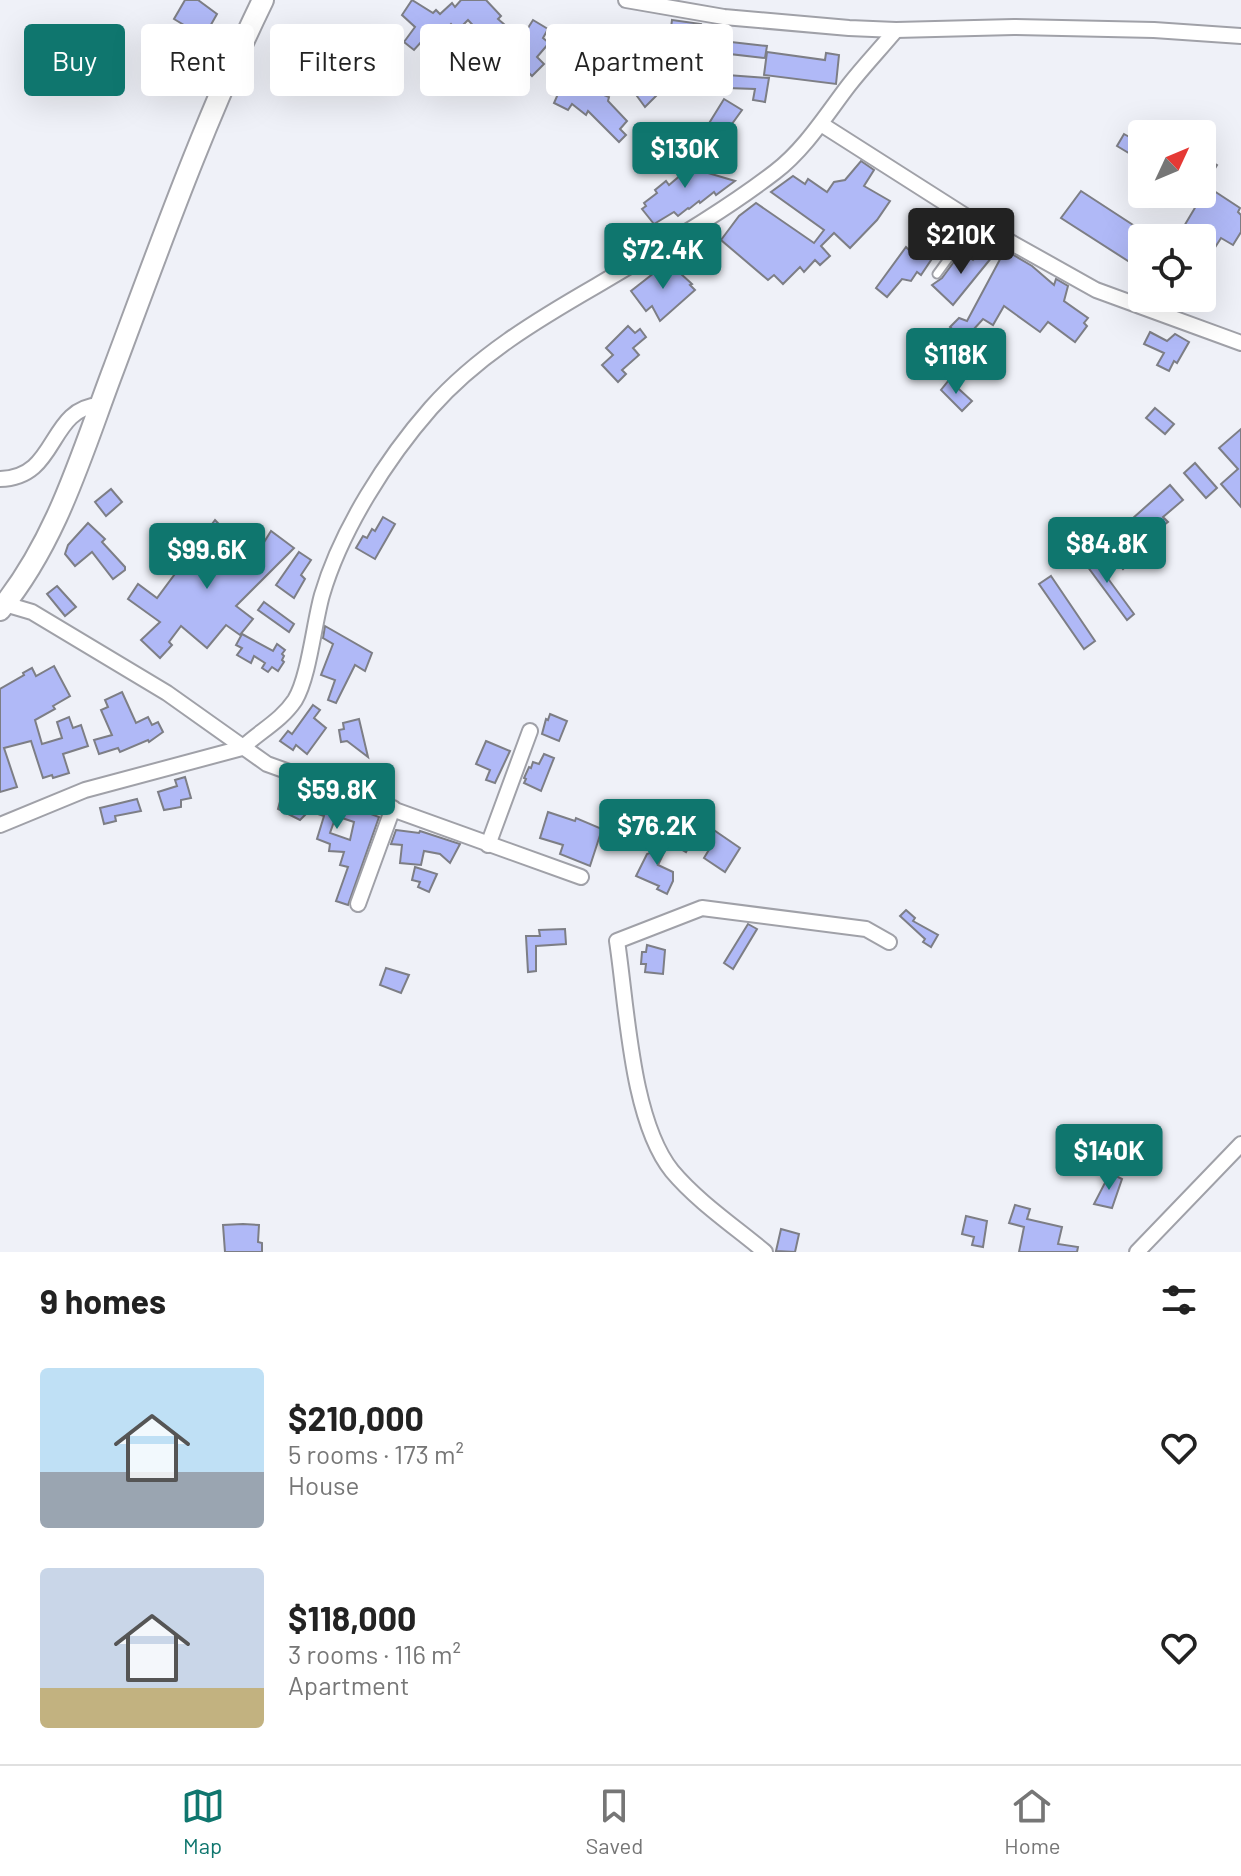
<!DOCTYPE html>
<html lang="en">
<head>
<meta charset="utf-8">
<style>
	body { margin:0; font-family:Barlow,sans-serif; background:#f6f6f6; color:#222; height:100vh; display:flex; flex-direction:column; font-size:30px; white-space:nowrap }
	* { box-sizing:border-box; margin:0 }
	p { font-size:26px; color:#767676 }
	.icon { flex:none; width:44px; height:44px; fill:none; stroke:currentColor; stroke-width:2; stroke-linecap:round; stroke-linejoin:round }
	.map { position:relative; height:1252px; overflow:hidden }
	.details { display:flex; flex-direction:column; background:#fff; flex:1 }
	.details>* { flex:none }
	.guide { position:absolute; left:24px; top:24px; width:800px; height:72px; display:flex; gap:16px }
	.needle { width:52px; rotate:46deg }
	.buttons { position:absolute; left:1128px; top:120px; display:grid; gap:16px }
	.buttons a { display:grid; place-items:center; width:88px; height:88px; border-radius:8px; background:#fff; box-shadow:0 8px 32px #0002; font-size:40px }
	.price { position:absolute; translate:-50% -68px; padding:0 18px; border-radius:8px; background:#0f766e; color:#fff; font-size:26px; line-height:52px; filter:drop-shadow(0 2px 4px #0008) }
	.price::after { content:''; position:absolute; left:50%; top:48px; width:24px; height:18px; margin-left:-12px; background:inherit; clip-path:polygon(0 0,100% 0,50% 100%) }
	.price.current { background:#222; color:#fff }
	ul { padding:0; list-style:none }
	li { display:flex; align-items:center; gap:24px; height:200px; padding:0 40px }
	li span { display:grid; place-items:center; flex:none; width:224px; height:160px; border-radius:8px; color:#555 }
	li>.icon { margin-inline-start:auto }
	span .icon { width:96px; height:96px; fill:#fffc; stroke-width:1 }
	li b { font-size:34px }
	h2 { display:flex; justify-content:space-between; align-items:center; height:96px; padding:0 40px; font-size:34px }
	.chip { padding:0 28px; border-radius:8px; background:#fff; box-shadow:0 8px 32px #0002; font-size:28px; line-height:72px }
	.chip.current { background:#0f766e; color:#fff }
	.menu { display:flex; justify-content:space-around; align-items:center; height:112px; border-top:2px solid #e0e0e0; background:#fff; font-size:22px; color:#767676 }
	.menu a { display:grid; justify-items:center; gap:4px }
	.menu .current { color:#0f766e }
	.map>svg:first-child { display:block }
	.building { fill:#b0b9f7; stroke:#7d7e85; stroke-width:2; fill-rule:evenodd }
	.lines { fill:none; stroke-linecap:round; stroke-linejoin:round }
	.lane-casing { stroke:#a0a1a8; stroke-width:11 }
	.street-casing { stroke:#a0a1a8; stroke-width:18 }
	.secondary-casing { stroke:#a0a1a8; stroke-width:24 }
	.lane { stroke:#fff; stroke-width:7 }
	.street { stroke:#fff; stroke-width:14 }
	.secondary { stroke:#fff; stroke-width:20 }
</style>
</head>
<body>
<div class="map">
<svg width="1241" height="1252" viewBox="0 0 1241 1252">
	<rect width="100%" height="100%" fill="#eff1f8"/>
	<g class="building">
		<polygon points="185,0 198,0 217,14 204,37 174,19"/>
		<polygon points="412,0 433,13 436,10 440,14 452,3 455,7 461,0 486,0 501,16 498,19 521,39 533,20 548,29 543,38 549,43 537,57 544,64 532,76 517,61 498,78 486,65 490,61 472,45 482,35 468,20 457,31 451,24 438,38 431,31 414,50 404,42 415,27 402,15"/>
		<polygon points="672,20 701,24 698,41 670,36"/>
		<polygon points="731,42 767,46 765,58 730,54"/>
		<polygon points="587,47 601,56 597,63 617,76 604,95 609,97 608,101 627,121 620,129 626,135 619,142 588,111 586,115 572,104 568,110 554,103 572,62 575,63"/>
		<polygon points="767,52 825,60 826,53 839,55 836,84 764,75"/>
		<polygon points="656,74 668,84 645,107 634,92"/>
		<polygon points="727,75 769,78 765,102 753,100 755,89 727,88"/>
		<polygon points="724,99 742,110 724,135 708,125"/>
		<polygon points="1124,134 1142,144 1142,161 1117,146"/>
		<polygon points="695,151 713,167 708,173 735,181 716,195 714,192 700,203 699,201 689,209 688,208 678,216 674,212 654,224 642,209 646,206 644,203 657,193 655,190 666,181 669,185 689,168 684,164"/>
		<polygon points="1202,156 1217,165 1205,185 1240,208 1238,212 1241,215 1241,232 1233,245 1221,238 1202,268 1202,238 1177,238 1202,196"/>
		<polygon points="861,161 874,170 864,186 890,201 877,220 850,248 834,233 821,246 830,256 820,265 815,260 804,272 800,267 783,284 774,275 768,280 721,240 739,216 756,203 814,243 824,230 771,192 793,176 805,184 808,179 827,192 834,182 845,180"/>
		<polygon points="1081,191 1153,238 1142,238 1142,270 1061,218"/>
		<polygon points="942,226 950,232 921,275 917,272 911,281 902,279 887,297 876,288 906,247 909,250 912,246 918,251 934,227 939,231"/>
		<polygon points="984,249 992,257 953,305 932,285 942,278 959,255 962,258 965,254 973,260"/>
		<polygon points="1005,250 1032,266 1054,285 1056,279 1068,286 1064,301 1088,318 1084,323 1087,326 1075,342 1048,322 1040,332 1004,306 993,325 983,319 964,340 950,327 959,318 967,321"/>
		<polygon points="668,262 692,284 690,285 695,290 660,321 652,306 646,311 631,291"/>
		<polygon points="628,326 635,333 640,329 646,337 633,348 639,355 622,370 626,374 618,382 602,365 613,355 606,348"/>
		<polygon points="1150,332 1167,341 1175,334 1189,342 1177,363 1174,361 1169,371 1157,365 1164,353 1144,344"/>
		<polygon points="949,380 972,401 962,411 941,390"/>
		<polygon points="1155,408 1174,424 1165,434 1146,418"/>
		<polygon points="1241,429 1241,507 1221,484 1238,469 1219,448"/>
		<polygon points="1195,463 1217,488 1206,498 1184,473"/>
		<polygon points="1170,485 1183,500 1163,517 1168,522 1126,554 1132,561 1123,569 1100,543 1114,532 1112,529 1120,524 1123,527"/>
		<polygon points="111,489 122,502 106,516 95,502"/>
		<polygon points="383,517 395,524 375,559 356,548 363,536 367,538 372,529 375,531"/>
		<polygon points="215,520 229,535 219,545 248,568 271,531 294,548 236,606 253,619 240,635 226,625 207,648 181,626 169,642 172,645 160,658 141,640 160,622 128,599 138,584 157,598"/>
		<polygon points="88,523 105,539 102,542 125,567 125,570 113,579 92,552 75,566 65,554 68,545"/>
		<polygon points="1087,550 1134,614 1127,620 1079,555"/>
		<polygon points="299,552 311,560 301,575 305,579 294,598 276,585"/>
		<polygon points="1051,576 1095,641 1084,649 1039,584"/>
		<polygon points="57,586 76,607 65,616 47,594"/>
		<polygon points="264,602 294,624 289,632 258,610"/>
		<polygon points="325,626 372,653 365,671 355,665 336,703 328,700 335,680 321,675 333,644 323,638"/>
		<polygon points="242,634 273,651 277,644 285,650 282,654 284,656 282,660 284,662 278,671 272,667 268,672 262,668 265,663 254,656 251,663 237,655 242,648 236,645"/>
		<polygon points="54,666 70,696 53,706 55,709 35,720 42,744 62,738 57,722 69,717 73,728 81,725 88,746 63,754 69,773 53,778 52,775 43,778 31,741 4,748 17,787 0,792 0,689 24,675 23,673 32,668 36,676"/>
		<polygon points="122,692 136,723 148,717 152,725 158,722 163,732 149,742 148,740 120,752 118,748 99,754 94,740 112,735 101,710 108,707 105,700"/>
		<polygon points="313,705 320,710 314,718 326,728 307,754 296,745 293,750 280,741 288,731 292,734"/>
		<polygon points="550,714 567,721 559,741 542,734 546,719 548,720"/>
		<polygon points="359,719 368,757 347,741 341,742 339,730 344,729 343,723"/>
		<polygon points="486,741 510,751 495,783 486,780 490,770 476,764"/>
		<polygon points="544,754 554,758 541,791 524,783 526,779 524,778 529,767 531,768 533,762 539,764"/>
		<polygon points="185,777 191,798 181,800 181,807 164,810 158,792 177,786 175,780"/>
		<path d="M 289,788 L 321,795 L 379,817 L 348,905 L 336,901 L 348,867 L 340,865 L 344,852 L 329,851 L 330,844 L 317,839 L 324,816 L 309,811 L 300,820 L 278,809 L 281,798 L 285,798 ZM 336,816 L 354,822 L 350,840 L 330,833 Z"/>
		<polygon points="137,799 141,811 115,816 116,821 104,824 100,808"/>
		<polygon points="548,812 575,821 576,818 602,829 590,866 560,854 563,845 540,838"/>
		<polygon points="687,820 703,829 705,824 740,848 725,872 704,858 710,848 694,837 686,852 674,845"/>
		<polygon points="396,830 419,833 420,831 460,844 450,863 440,854 424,851 421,865 400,863 402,845 391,844"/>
		<polygon points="663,832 672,836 658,865 673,872 673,881 667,894 657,889 659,886 636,876 647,854 653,852"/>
		<polygon points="415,867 437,874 429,892 418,887 420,882 412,880"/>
		<polygon points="906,910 915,918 913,921 938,935 931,947 923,942 925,939 900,916"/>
		<polygon points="748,924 757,929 733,969 724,963"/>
		<polygon points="565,929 566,944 536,946 536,971 528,972 526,936 540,936 539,930"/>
		<polygon points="647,945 665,950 663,974 645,972 646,964 641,964 642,952 646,952"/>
		<polygon points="386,968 409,975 401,993 380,985"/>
		<polygon points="1110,1173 1122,1179 1112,1208 1094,1204"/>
		<polygon points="1015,1205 1030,1209 1027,1219 1062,1227 1058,1244 1078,1247 1077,1252 1019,1252 1024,1227 1009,1223"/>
		<polygon points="966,1216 987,1221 983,1247 972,1245 974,1237 962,1234"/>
		<polygon points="243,1224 259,1225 258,1242 262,1243 262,1252 225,1252 223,1225"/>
		<polygon points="781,1229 799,1234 795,1252 776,1251"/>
	</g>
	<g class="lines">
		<g class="lane-casing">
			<polyline id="lane" points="937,274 975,222"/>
		</g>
		<g class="street-casing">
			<g id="street">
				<polyline points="626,0 724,17 849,28 896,30 1014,27 1154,30 1241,36"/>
				<polyline points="821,124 978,224 1096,290 1241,343"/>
				<path d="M 0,479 C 59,478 47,408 100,405"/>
				<polyline points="5,604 32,612 167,693 267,764 581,877"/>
				<path d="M 0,825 L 85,790 L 242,748 C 260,731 281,721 295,700 C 309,677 314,623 322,595 C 341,530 387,458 431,408 C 477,356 537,320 596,286 C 656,250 719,215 775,172 C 805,149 826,115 849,85 C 864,66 881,48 896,30"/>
				<polyline points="488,845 530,731"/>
				<polyline points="358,904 393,808"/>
				<path d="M 765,1252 C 734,1226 698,1202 672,1171 C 631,1120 627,1006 617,941 L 702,908 L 866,929 L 889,942"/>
				<polyline points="1137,1252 1241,1144"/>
			</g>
		</g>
		<g class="secondary-casing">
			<path id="secondary" d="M 0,610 C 58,539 82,452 114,368 C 160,245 205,119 263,0"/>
		</g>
		<use href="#lane" class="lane"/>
		<use href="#street" class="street"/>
		<use href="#secondary" class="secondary"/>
	</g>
</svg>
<div class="buttons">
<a><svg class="needle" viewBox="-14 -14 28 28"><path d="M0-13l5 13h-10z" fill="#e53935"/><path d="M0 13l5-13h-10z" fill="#767676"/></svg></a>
<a><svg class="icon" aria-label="locate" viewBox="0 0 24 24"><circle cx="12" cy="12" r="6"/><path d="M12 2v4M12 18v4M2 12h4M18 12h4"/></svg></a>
</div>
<b class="price" style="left:685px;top:190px">$130K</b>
<b class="price current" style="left:961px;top:276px">$210K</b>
<b class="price" style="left:663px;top:291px">$72.4K</b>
<b class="price" style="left:956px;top:396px">$118K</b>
<b class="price" style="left:1107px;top:585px">$84.8K</b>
<b class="price" style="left:207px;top:591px">$99.6K</b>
<b class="price" style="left:337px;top:831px">$59.8K</b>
<b class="price" style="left:657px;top:867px">$76.2K</b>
<b class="price" style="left:1109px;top:1192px">$140K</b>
<div class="guide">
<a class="chip current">Buy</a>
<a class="chip">Rent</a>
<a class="chip">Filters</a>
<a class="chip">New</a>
<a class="chip">Apartment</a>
</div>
</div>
<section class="details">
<h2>9 homes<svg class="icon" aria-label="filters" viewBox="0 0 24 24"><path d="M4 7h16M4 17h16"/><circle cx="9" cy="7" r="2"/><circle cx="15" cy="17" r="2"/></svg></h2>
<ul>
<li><span style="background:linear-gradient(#bfe0f5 65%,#9aa5b1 0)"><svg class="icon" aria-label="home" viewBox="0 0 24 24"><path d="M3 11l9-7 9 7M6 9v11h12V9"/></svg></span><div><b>$210,000</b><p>5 rooms · 173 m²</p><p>House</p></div><svg class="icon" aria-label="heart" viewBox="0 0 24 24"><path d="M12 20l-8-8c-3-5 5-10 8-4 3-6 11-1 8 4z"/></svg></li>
<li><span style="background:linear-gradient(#c9d6e8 75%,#c2b280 0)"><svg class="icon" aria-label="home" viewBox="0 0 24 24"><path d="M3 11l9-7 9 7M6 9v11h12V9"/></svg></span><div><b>$118,000</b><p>3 rooms · 116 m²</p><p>Apartment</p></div><svg class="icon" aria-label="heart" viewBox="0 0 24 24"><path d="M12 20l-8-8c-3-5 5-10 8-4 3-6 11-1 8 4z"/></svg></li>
</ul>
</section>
<nav class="menu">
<a class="current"><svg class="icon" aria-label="map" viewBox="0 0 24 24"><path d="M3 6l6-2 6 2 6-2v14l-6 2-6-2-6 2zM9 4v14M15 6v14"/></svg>Map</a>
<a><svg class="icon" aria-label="saved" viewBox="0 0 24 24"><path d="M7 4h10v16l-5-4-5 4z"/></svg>Saved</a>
<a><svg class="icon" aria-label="home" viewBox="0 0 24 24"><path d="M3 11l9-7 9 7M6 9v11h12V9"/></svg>Home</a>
</nav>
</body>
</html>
